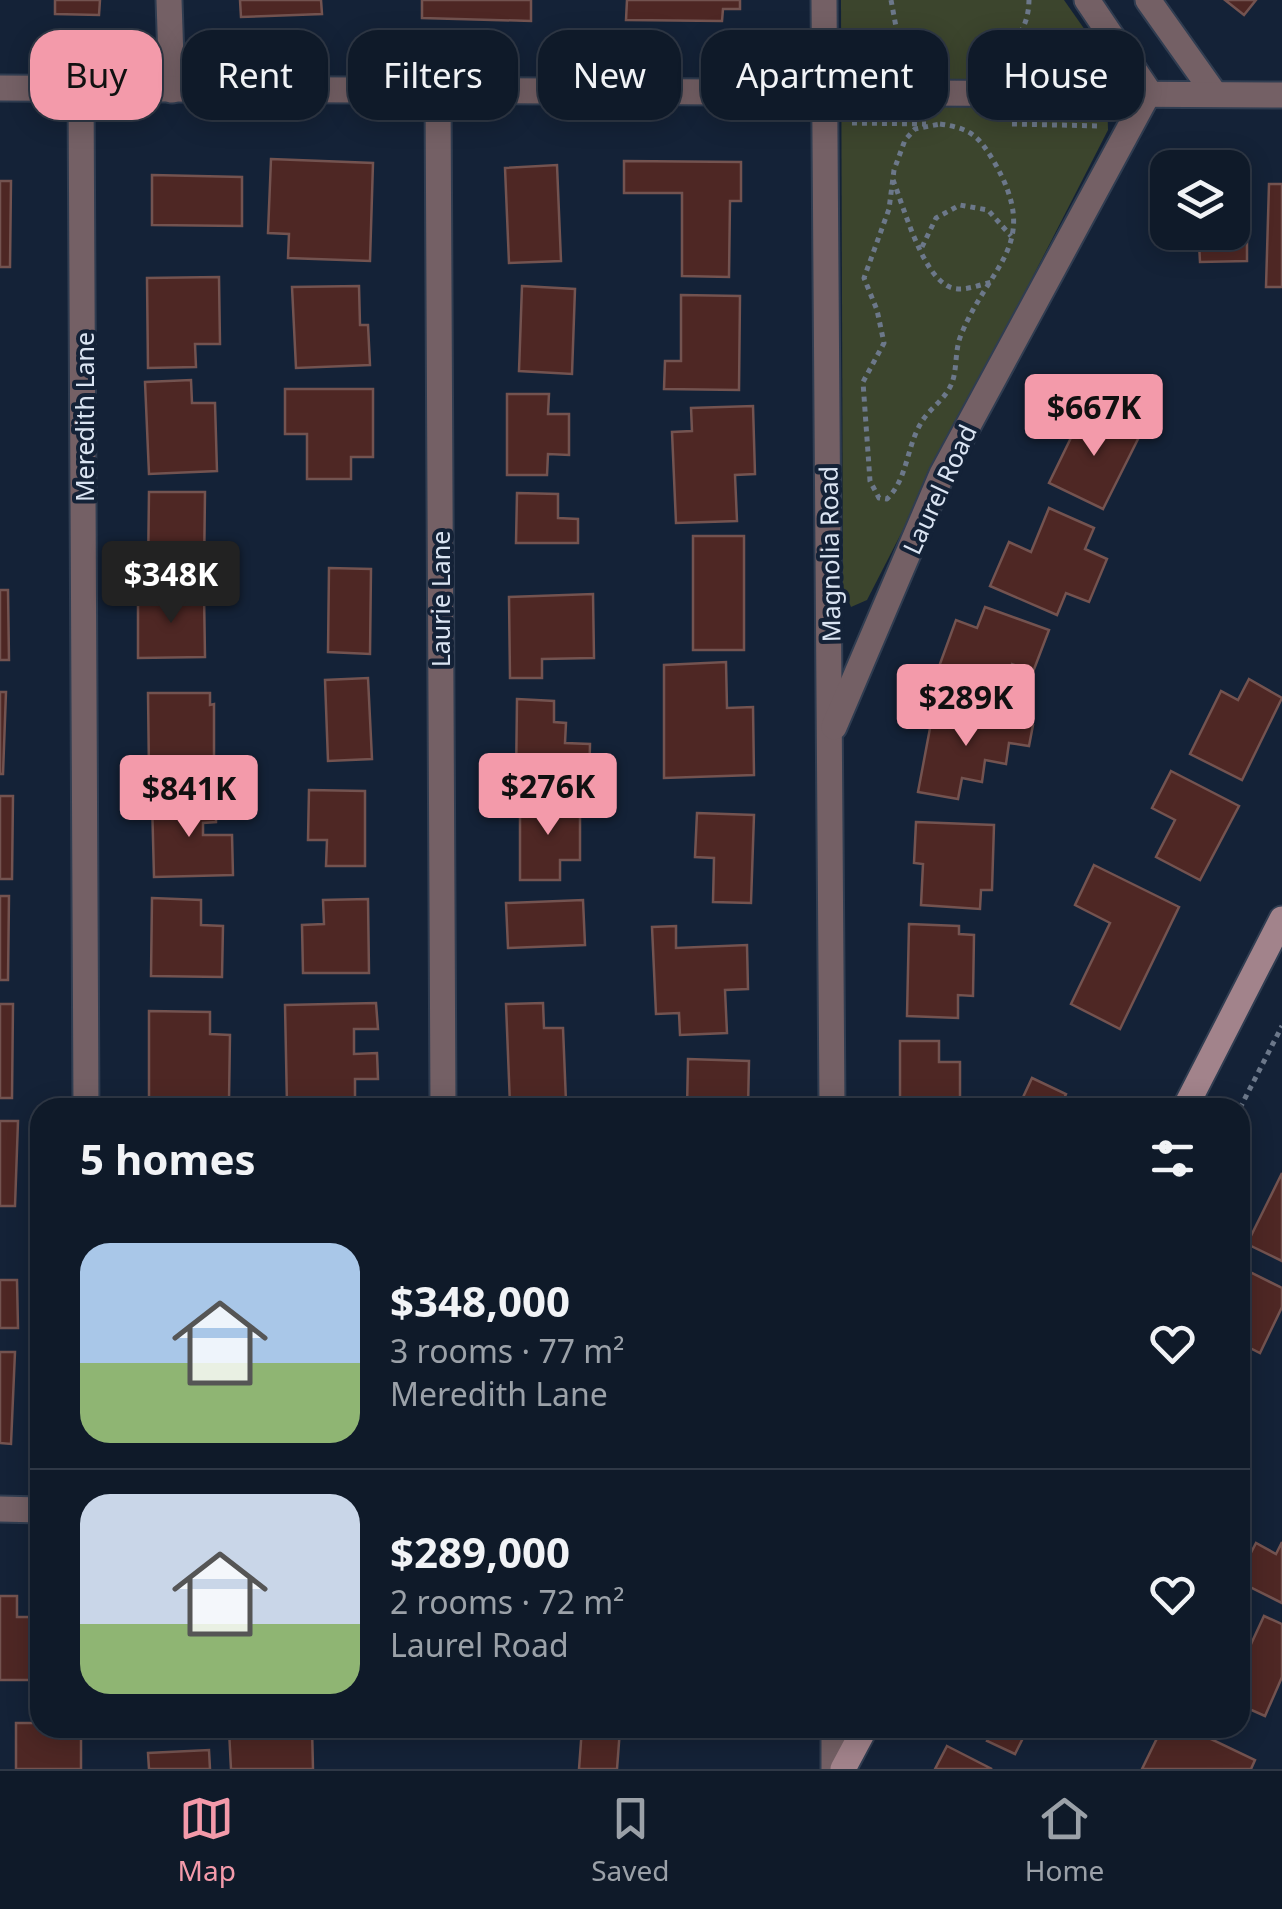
<!DOCTYPE html>
<html lang="en">
<head>
<meta charset="utf-8">
<style>
	body { margin:0; font-family:"Noto Sans",sans-serif; background:#1d2735; color:#f1f3f6; height:100vh; display:flex; flex-direction:column; font-size:38px; white-space:nowrap }
	* { box-sizing:border-box; margin:0 }
	p { font-size:32px; color:#9ba1a8 }
	.icon { flex:none; width:55px; height:55px; fill:none; stroke:currentColor; stroke-width:2; stroke-linecap:round; stroke-linejoin:round }
	.map { position:relative; flex:1; overflow:hidden }
	.side { position:absolute; left:30px; top:1098px; width:1220px; height:640px; display:flex; flex-direction:column; background:#0f1a29; border-radius:30px; box-shadow:0 5px 25px #0003,0 0 0 2px #2f3846 }
	.side>* { flex:none }
	.banner { position:absolute; left:30px; top:30px; width:1222px; height:90px; display:flex; gap:20px }
	.controls { position:absolute; left:1150px; top:150px; display:grid; gap:20px }
	.controls a { display:grid; place-items:center; width:100px; height:100px; border-radius:20px; background:#0f1a29; box-shadow:0 5px 25px #0003,0 0 0 2px #2f3846; font-size:50px }
	.price { position:absolute; translate:-50% -85px; padding:0 22px; border-radius:10px; background:#f39aaa; color:#111; font-size:32px; line-height:65px; filter:drop-shadow(0 2px 5px #0008) }
	.price::after { content:''; position:absolute; left:50%; top:60px; width:30px; height:22px; margin-left:-15px; background:inherit; clip-path:polygon(0 0,100% 0,50% 100%) }
	.price.current { background:#222; color:#fff }
	ul { padding:0; list-style:none }
	li { display:flex; align-items:center; gap:30px; height:250px; padding:0 50px }
	li+li { border-top:2px solid #2f3846 }
	li span { display:grid; place-items:center; flex:none; width:280px; height:200px; border-radius:30px; color:#555 }
	li>.icon { margin-inline-start:auto }
	span .icon { width:120px; height:120px; fill:#fffc; stroke-width:1 }
	li b { font-size:42px }
	h2 { display:flex; justify-content:space-between; align-items:center; height:120px; padding:0 50px; font-size:42px }
	.chip { padding:0 35px; border-radius:30px; background:#0f1a29; box-shadow:0 5px 25px #0003,0 0 0 2px #2f3846; font-size:35px; line-height:90px }
	.chip.current { background:#f39aaa; color:#111 }
	.tab-bar { display:flex; justify-content:space-around; align-items:center; height:140px; border-top:2px solid #2f3846; background:#0f1a29; font-size:28px; color:#9ba1a8 }
	.tab-bar a { display:grid; justify-items:center; gap:5px }
	.tab-bar .current { color:#f39aaa }
	.map>svg:first-child { display:block }
	.green { fill:#3c452d }
	.building { fill:#4e2724; stroke:#735350; stroke-width:2.5 }
	.lines { fill:none; stroke-linecap:round; stroke-linejoin:round }
	.street-casing { stroke:#303d51; stroke-width:29 }
	.secondary-casing { stroke:#303d51; stroke-width:29 }
	.path { stroke:#6c788a; stroke-width:5; stroke-dasharray:5 5; stroke-linecap:butt }
	.street { stroke:#746065; stroke-width:25 }
	.secondary { stroke:#a2838b; stroke-width:25 }
	.labels { text-anchor:middle; dominant-baseline:central; stroke-width:8; stroke-linejoin:round; paint-order:stroke }
	.street-label { font-size:25px; fill:#dae4f2; stroke:#142237 }
</style>
</head>
<body>
<div class="map">
<svg width="1282" height="1769" viewBox="0 0 1282 1769">
	<rect width="100%" height="100%" fill="#142237"/>
	<polygon class="green" points="841,0 1064,0 1106,60 1108,130 867,600 851,607 843,587"/>
	<g class="building">
		<polygon points="55,0 100,0 99,15 55,14"/>
		<polygon points="240,0 321,0 322,14 241,17"/>
		<polygon points="422,0 531,0 531,21 422,18"/>
		<polygon points="627,0 740,0 740,9 723,9 722,21 626,20"/>
		<polygon points="1225,0 1256,0 1244,15"/>
		<polygon points="271,159 373,163 370,261 288,258 289,234 268,233"/>
		<polygon points="624,161 741,162 741,201 730,201 729,277 682,276 682,193 624,193"/>
		<polygon points="557,165 561,261 509,263 505,168"/>
		<polygon points="152,175 242,177 242,226 152,225"/>
		<polygon points="0,181 11,181 10,267 0,267"/>
		<polygon points="1269,184 1282,184 1282,287 1266,287"/>
		<polygon points="1247,202 1247,261 1200,262 1199,243 1175,243 1175,232 1232,232 1232,203"/>
		<polygon points="219,277 220,344 195,344 196,367 148,368 147,278"/>
		<polygon points="359,286 360,325 368,325 370,365 296,368 292,287"/>
		<polygon points="522,286 575,289 572,374 519,371"/>
		<polygon points="681,295 740,296 739,390 664,389 665,361 681,361"/>
		<polygon points="191,380 192,403 215,403 217,471 149,474 145,382"/>
		<polygon points="285,389 373,389 373,457 351,457 351,479 307,479 307,434 285,434"/>
		<polygon points="507,394 549,394 548,414 569,414 569,455 548,454 547,475 507,475"/>
		<polygon points="753,406 755,474 735,475 737,521 676,523 672,432 692,431 691,408"/>
		<polygon points="1085,409 1139,437 1103,509 1049,483"/>
		<polygon points="149,492 205,492 204,573 148,573"/>
		<polygon points="517,493 558,494 558,518 578,519 578,543 516,543"/>
		<polygon points="1049,508 1094,528 1085,549 1107,559 1089,602 1066,593 1057,615 990,586 1009,542 1031,552"/>
		<rect x="693" y="536" width="51" height="114"/>
		<polygon points="329,568 371,569 370,654 328,652"/>
		<polygon points="0,590 8,590 9,660 0,660"/>
		<polygon points="204,593 205,657 138,658 138,594"/>
		<polygon points="593,594 594,658 542,659 542,678 510,678 509,597"/>
		<polygon points="985,607 1049,630 1033,672 1012,664 996,706 933,683 956,620 977,628"/>
		<polygon points="726,662 727,708 753,707 754,775 664,778 664,665"/>
		<polygon points="368,678 372,759 328,761 325,680"/>
		<polygon points="1249,679 1282,698 1242,780 1190,754 1221,691 1238,700"/>
		<polygon points="0,692 6,692 3,774 0,774"/>
		<polygon points="148,693 210,693 210,705 214,704 214,773 149,773"/>
		<polygon points="517,699 554,701 554,722 566,723 565,743 590,744 589,785 516,783"/>
		<polygon points="934,707 1033,725 1029,746 1009,743 1006,764 985,760 982,782 962,778 958,799 918,792"/>
		<polygon points="1171,771 1239,806 1200,880 1156,857 1175,820 1152,808"/>
		<polygon points="309,790 365,791 365,866 326,866 327,840 308,840"/>
		<polygon points="0,796 13,796 12,879 0,879"/>
		<polygon points="216,797 216,822 203,823 203,835 232,835 233,875 154,877 152,800"/>
		<polygon points="520,801 580,801 580,860 560,860 560,880 520,880"/>
		<polygon points="697,813 754,815 751,903 713,902 714,858 695,857"/>
		<polygon points="916,822 994,825 992,890 981,890 980,909 921,905 923,864 914,863"/>
		<polygon points="1094,865 1179,907 1120,1029 1071,1004 1110,923 1075,905"/>
		<polygon points="0,896 9,896 8,980 0,980"/>
		<polygon points="152,898 201,900 201,925 223,926 222,977 151,976"/>
		<polygon points="368,899 369,973 303,973 302,925 324,924 323,900"/>
		<polygon points="583,900 585,945 508,948 506,903"/>
		<polygon points="909,924 959,926 959,934 974,935 973,996 958,995 958,1018 907,1016"/>
		<polygon points="676,926 676,948 747,945 748,989 725,990 727,1033 680,1035 679,1013 656,1014 652,927"/>
		<polygon points="376,1003 378,1029 354,1029 354,1054 377,1053 378,1079 355,1079 355,1103 287,1105 285,1005"/>
		<polygon points="543,1003 544,1028 563,1028 566,1102 510,1105 506,1004"/>
		<polygon points="0,1004 13,1004 12,1098 0,1098"/>
		<polygon points="149,1011 210,1012 210,1034 230,1035 229,1101 149,1100"/>
		<polygon points="900,1041 939,1041 939,1062 960,1062 960,1108 900,1108"/>
		<polygon points="688,1059 749,1061 748,1108 687,1108"/>
		<polygon points="1032,1078 1066,1094 1060,1108 1018,1108"/>
		<polygon points="0,1121 18,1121 15,1206 0,1206"/>
		<polygon points="1282,1173 1282,1261 1247,1244"/>
		<polygon points="1240,1267 1282,1288 1282,1307 1260,1353 1242,1344 1240,1349"/>
		<polygon points="0,1280 17,1280 18,1328 0,1328"/>
		<polygon points="0,1352 15,1352 11,1444 0,1443"/>
		<polygon points="1282,1542 1282,1603 1240,1582 1240,1574 1256,1543 1276,1554"/>
		<polygon points="0,1596 17,1596 17,1617 40,1617 37,1680 0,1680"/>
		<polygon points="1264,1616 1282,1624 1282,1677 1265,1716 1240,1705 1240,1668"/>
		<polygon points="16,1723 40,1723 40,1728 81,1728 81,1769 16,1769"/>
		<polygon points="312,1728 313,1769 231,1769 229,1730"/>
		<polygon points="582,1728 620,1729 617,1769 579,1769"/>
		<polygon points="994,1728 1028,1728 1015,1754 987,1741"/>
		<polygon points="1162,1728 1188,1728 1255,1760 1251,1769 1142,1769"/>
		<polygon points="947,1746 992,1769 935,1769"/>
		<polygon points="209,1750 210,1769 149,1769 148,1753"/>
	</g>
	<g class="lines">
		<g class="street-casing">
			<g id="street">
				<polyline points="169,0 172,90"/>
				<polyline points="824,0 832,1108"/>
				<polyline points="1148,0 1214,93"/>
				<polyline points="81,87 86,1108"/>
				<polyline points="0,88 1282,95"/>
				<polyline points="438,90 443,1108"/>
				<polyline points="834,727 942,474 1149,92 1087,0"/>
				<polyline points="0,1509 40,1510"/>
				<polyline points="834,1728 834,1769"/>
			</g>
		</g>
		<g class="secondary-casing">
			<g id="secondary">
				<polyline points="1185,1108 1282,919"/>
				<polyline points="843,1769 865,1728"/>
			</g>
		</g>
		<g class="path">
			<polyline points="891,0 899,43 917,64"/>
			<path d="M 970,65 C 1003,47 1028,42 1029,0"/>
			<polyline points="852,123 926,124"/>
			<path d="M 940,124 C 969,128 978,135 993,160 C 1043,245 990,263 961,335 C 954,351 958,373 950,387 C 943,401 928,410 921,423 C 906,448 908,478 887,499 L 879,498 L 870,481 L 863,382 L 884,343 L 877,310 L 864,278 L 889,209 L 894,170 L 905,140 L 915,129 Z"/>
			<polyline points="1012,124 1101,126"/>
			<path d="M 893,180 C 904,208 921,270 946,285 C 959,294 978,285 992,282"/>
			<polyline points="922,247 936,218 960,205 988,210 1011,236"/>
			<polyline points="1240,1108 1282,1026"/>
		</g>
		<use href="#street" class="street"/>
		<use href="#secondary" class="secondary"/>
	</g>
	<g class="labels">
		<g class="street-label">
			<text transform="translate(84 417) rotate(-90)">Meredith Lane</text>
			<text transform="translate(939 489) rotate(-65)">Laurel Road</text>
			<text transform="translate(829 554) rotate(-91)">Magnolia Road</text>
			<text transform="translate(440 599) rotate(-90)">Laurie Lane</text>
		</g>
	</g>
</svg>
<div class="controls">
<a><svg class="icon" aria-label="layers" viewBox="0 0 24 24"><path d="M12 4l9 5-9 5-9-5zM3 14l9 5 9-5"/></svg></a>
</div>
<b class="price" style="left:1094px;top:459px">$667K</b>
<b class="price current" style="left:171px;top:626px">$348K</b>
<b class="price" style="left:966px;top:749px">$289K</b>
<b class="price" style="left:548px;top:838px">$276K</b>
<b class="price" style="left:189px;top:840px">$841K</b>
<div class="banner">
<a class="chip current">Buy</a>
<a class="chip">Rent</a>
<a class="chip">Filters</a>
<a class="chip">New</a>
<a class="chip">Apartment</a>
<a class="chip">House</a>
</div>
<section class="side">
<h2>5 homes<svg class="icon" aria-label="filters" viewBox="0 0 24 24"><path d="M4 7h16M4 17h16"/><circle cx="9" cy="7" r="2"/><circle cx="15" cy="17" r="2"/></svg></h2>
<ul>
<li><span style="background:linear-gradient(#a9c7e8 60%,#8fb573 0)"><svg class="icon" aria-label="home" viewBox="0 0 24 24"><path d="M3 11l9-7 9 7M6 9v11h12V9"/></svg></span><div><b>$348,000</b><p>3 rooms · 77 m²</p><p>Meredith Lane</p></div><svg class="icon" aria-label="heart" viewBox="0 0 24 24"><path d="M12 20l-8-8c-3-5 5-10 8-4 3-6 11-1 8 4z"/></svg></li>
<li><span style="background:linear-gradient(#c9d6e8 65%,#8fb573 0)"><svg class="icon" aria-label="home" viewBox="0 0 24 24"><path d="M3 11l9-7 9 7M6 9v11h12V9"/></svg></span><div><b>$289,000</b><p>2 rooms · 72 m²</p><p>Laurel Road</p></div><svg class="icon" aria-label="heart" viewBox="0 0 24 24"><path d="M12 20l-8-8c-3-5 5-10 8-4 3-6 11-1 8 4z"/></svg></li>
</ul>
</section>
</div>
<nav class="tab-bar">
<a class="current"><svg class="icon" aria-label="map" viewBox="0 0 24 24"><path d="M3 6l6-2 6 2 6-2v14l-6 2-6-2-6 2zM9 4v14M15 6v14"/></svg>Map</a>
<a><svg class="icon" aria-label="saved" viewBox="0 0 24 24"><path d="M7 4h10v16l-5-4-5 4z"/></svg>Saved</a>
<a><svg class="icon" aria-label="home" viewBox="0 0 24 24"><path d="M3 11l9-7 9 7M6 9v11h12V9"/></svg>Home</a>
</nav>
</body>
</html>
